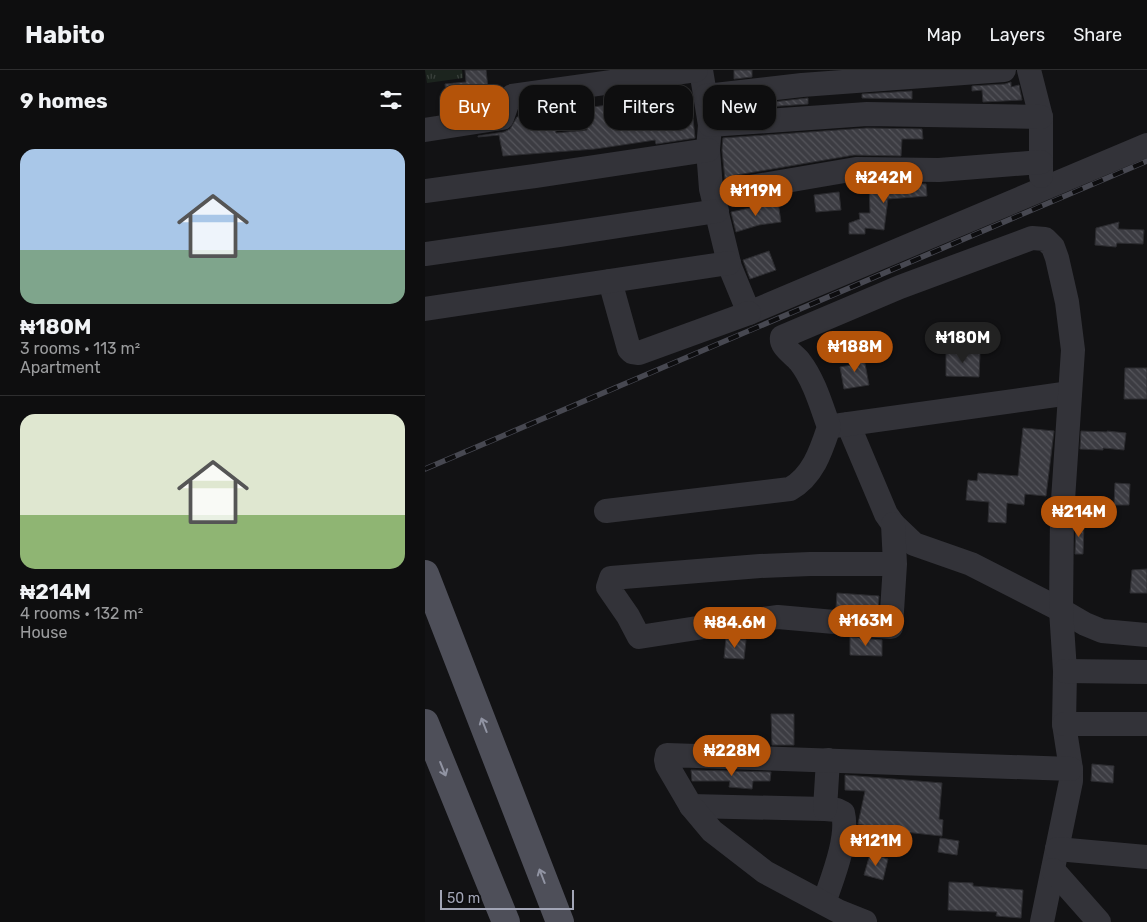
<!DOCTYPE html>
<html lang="en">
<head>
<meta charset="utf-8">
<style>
	body { margin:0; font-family:Rubik,sans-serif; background:#171718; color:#f1f3f6; height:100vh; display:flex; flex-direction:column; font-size:19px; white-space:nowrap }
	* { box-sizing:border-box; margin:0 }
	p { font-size:16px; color:#9b9c9e }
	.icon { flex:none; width:28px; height:28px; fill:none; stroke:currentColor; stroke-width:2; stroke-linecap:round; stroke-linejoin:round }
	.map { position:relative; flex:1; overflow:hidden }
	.side { display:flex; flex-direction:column; background:#0e0e0f; width:425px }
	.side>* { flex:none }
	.top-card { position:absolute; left:15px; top:15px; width:475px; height:45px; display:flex; gap:10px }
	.scale { position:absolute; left:15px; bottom:12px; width:134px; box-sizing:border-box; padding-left:5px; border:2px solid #a2a5b6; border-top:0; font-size:14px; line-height:18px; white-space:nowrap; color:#a2a5b6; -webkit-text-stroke:4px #0d0d0f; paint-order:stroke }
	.price { position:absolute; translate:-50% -42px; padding:0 11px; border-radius:18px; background:#b45309; color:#fff; font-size:16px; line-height:32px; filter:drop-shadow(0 1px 2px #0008) }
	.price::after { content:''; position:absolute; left:50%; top:30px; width:15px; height:11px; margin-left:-8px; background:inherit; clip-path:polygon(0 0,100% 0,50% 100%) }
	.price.selected { background:#222; color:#fff }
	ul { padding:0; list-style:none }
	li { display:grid; align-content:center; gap:10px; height:265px; padding:0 20px }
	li+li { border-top:1px solid #2e2e2f }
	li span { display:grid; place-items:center; height:155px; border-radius:15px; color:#555 }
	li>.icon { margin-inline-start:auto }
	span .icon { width:90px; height:90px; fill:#fffc; stroke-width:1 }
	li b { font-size:21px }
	h2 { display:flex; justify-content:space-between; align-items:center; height:60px; padding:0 20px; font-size:21px }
	.chip { padding:0 18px; border-radius:15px; background:#0e0e0f; box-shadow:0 1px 4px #0004,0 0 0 1px #2e2e2f; font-size:18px; line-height:45px }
	.chip.selected { background:#b45309; color:#fff }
	header { display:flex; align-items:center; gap:30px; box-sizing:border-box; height:70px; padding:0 25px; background:#0e0e0f; border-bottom:1px solid #2e2e2f }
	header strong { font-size:24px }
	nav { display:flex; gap:28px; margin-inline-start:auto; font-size:18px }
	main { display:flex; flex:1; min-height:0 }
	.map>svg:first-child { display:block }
	.grass { fill:url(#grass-tufts) }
	.building { fill:url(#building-back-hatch); stroke:#2c2c30 }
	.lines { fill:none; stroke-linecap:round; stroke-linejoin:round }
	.minor { stroke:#333339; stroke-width:24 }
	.major { stroke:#4e4f59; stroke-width:28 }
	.rail-casing { stroke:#474851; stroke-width:5.5 }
	.rail { stroke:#0d0d0f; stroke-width:4; stroke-dasharray:11; stroke-linecap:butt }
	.oneway { stroke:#9194a3 }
</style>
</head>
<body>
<header>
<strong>Habito</strong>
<nav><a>Map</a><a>Layers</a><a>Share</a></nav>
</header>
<main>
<section class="side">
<h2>9 homes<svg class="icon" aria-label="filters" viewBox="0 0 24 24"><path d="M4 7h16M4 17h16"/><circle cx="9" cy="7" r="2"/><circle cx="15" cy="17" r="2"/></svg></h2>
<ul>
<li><span style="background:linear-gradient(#a9c7e8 65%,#7fa58c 0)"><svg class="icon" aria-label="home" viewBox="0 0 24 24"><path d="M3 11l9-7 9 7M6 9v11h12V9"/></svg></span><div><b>₦180M</b><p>3 rooms · 113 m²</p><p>Apartment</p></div></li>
<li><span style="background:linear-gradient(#dfe7d0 65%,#8fb573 0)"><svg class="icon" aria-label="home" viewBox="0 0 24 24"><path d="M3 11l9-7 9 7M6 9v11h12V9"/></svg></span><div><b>₦214M</b><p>4 rooms · 132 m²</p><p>House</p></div></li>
</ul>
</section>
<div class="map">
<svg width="722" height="852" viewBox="0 0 722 852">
	<defs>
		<pattern id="grass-tufts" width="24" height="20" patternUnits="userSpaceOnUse" patternTransform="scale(1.25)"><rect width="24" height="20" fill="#1c241e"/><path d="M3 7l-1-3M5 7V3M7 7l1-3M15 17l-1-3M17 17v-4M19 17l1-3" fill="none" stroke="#3a413c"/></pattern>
		<pattern id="building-back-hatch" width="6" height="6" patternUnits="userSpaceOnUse" patternTransform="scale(1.25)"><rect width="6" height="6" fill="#3c3c42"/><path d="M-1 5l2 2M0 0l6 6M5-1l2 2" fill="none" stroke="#55555b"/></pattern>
	</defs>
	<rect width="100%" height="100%" fill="#121214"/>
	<polygon class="grass" points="0,0 37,0 38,8 2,13"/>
	<g class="building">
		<polygon points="40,0 61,0 65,36 53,38 53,31 22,34 20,14 41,12"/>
		<polygon points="309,0 327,0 327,7 309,9"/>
		<polygon points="586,12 586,17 594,15 597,30 558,32 557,20 547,21 547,16 580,14"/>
		<polygon points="487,21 487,29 437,28 437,24"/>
		<polygon points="383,28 383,34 312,39 312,36"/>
		<polygon points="226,30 226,54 268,49 270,68 231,74 230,70 170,79 78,86 74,65 53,67 53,66 79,62 85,59 92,47 129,41 131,63 162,60 159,38"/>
		<polygon points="442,58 497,59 498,69 477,69 476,86 429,85 306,106 300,109 297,80 298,68"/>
		<polygon points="444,113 501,114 502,126 463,129 459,160 440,158 440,164 424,164 424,153 435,149 434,143 445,143"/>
		<polygon points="414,122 416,140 391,142 389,125"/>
		<polygon points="353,132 356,152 334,155 311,162 306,142"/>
		<polygon points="694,152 693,159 719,160 718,174 692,173 691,177 670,175 671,158"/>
		<polygon points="344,181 351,200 325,209 318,190"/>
		<polygon points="521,282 555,283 554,307 521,306"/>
		<polygon points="438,283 444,315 419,319 415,297 427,295 425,285"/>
		<polygon points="700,298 722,298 722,329 699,329"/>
		<polygon points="598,358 629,361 621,426 600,424 599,435 582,433 581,453 563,452 564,432 541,430 543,410 552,411 553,403 593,406"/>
		<polygon points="656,361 682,362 682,361 701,363 699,380 678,378 678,380 655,379"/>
		<polygon points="690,413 705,414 704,435 689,435"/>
		<polygon points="651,452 659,453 658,484 650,484"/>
		<polygon points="722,499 722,523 705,523 707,500"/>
		<polygon points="412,523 454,526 453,542 411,538"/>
		<polygon points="425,567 457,570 457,586 425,585"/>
		<polygon points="301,569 321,570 319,589 299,588"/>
		<polygon points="346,644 369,644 369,675 347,675"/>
		<polygon points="667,694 689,696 688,713 666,711"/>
		<polygon points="266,700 346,702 345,711 328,711 327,719 304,717 305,711 267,711"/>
		<polygon points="420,705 517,713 514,749 518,750 517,766 480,762 478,777 459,773 461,760 433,754 440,721 420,720"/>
		<polygon points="515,768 534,771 532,785 513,782"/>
		<polygon points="445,784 463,789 458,810 439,805"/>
		<polygon points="524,812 548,813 548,816 598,820 596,848 571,846 572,842 523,840"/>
	</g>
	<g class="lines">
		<g class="minor">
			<polyline points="276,0 285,55 283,80 286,119 305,197 324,243 722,75"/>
			<polyline points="604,0 616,47 616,106"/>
			<polyline points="281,26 377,15 579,0"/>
			<polyline points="285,55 442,44 616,47"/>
			<polyline points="0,60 77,48 83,31 87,26 271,0"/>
			<polyline points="308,120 431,99 514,100 616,92"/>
			<polyline points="0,121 110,106 283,80"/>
			<polyline points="0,184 134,165 292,141"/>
			<polyline points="185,211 204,279 207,282 214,283 324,243"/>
			<polyline points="0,239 304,193"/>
			<polyline points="423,354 461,444 468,454 489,474 546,494 636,540 660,554 677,561 722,565"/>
			<polyline points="409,356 645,323"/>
			<path d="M 181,441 L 365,419 C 388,406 396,381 404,357 C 396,335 389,310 375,292 C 369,284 355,277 357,267 L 475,217 L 607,168 L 620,169 L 628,177 L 632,188 L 642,232 L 648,280 L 637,445 L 636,540 L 640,601 L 639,654 L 646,699 L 646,711 L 617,852"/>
			<polyline points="468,454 470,494 466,557 353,547 298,554 214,567 203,546 183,517 186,508 335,496 385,494 470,494"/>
			<polyline points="640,601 722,602"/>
			<polyline points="639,654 722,654"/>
			<path d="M 266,736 L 400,739 L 412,740 L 418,743 C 424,768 407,809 399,833"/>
			<polyline points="400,739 403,690"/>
			<polyline points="632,779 722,787"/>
			<polyline points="628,800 674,852"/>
			<polyline points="440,852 415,842 340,802 287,761 266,736 242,695 241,690 242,685 646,699"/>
		</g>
		<g class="major">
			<polyline points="0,504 135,852"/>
			<polyline points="0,653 81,852"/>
		</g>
		<g class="rail-casing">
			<polyline id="rail" points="0,399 722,91"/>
		</g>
		<use href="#rail" class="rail"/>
	</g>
	<defs><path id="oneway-shaft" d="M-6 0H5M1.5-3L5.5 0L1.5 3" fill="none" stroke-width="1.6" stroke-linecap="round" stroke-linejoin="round" transform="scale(1.25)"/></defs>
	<g class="oneway">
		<use href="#oneway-shaft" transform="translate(59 655) rotate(-111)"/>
		<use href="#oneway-shaft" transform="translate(18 699) rotate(68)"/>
		<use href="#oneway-shaft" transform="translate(117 806) rotate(-111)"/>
	</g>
</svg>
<div class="scale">50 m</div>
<b class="price" style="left:459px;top:134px">₦242M</b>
<b class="price" style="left:331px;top:147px">₦119M</b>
<b class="price selected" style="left:538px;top:294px">₦180M</b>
<b class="price" style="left:430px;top:303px">₦188M</b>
<b class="price" style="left:654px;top:468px">₦214M</b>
<b class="price" style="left:441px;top:577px">₦163M</b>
<b class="price" style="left:310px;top:579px">₦84.6M</b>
<b class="price" style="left:307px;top:707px">₦228M</b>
<b class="price" style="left:451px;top:797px">₦121M</b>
<div class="top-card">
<a class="chip selected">Buy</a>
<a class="chip">Rent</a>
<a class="chip">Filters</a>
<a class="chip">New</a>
</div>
</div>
</main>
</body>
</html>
